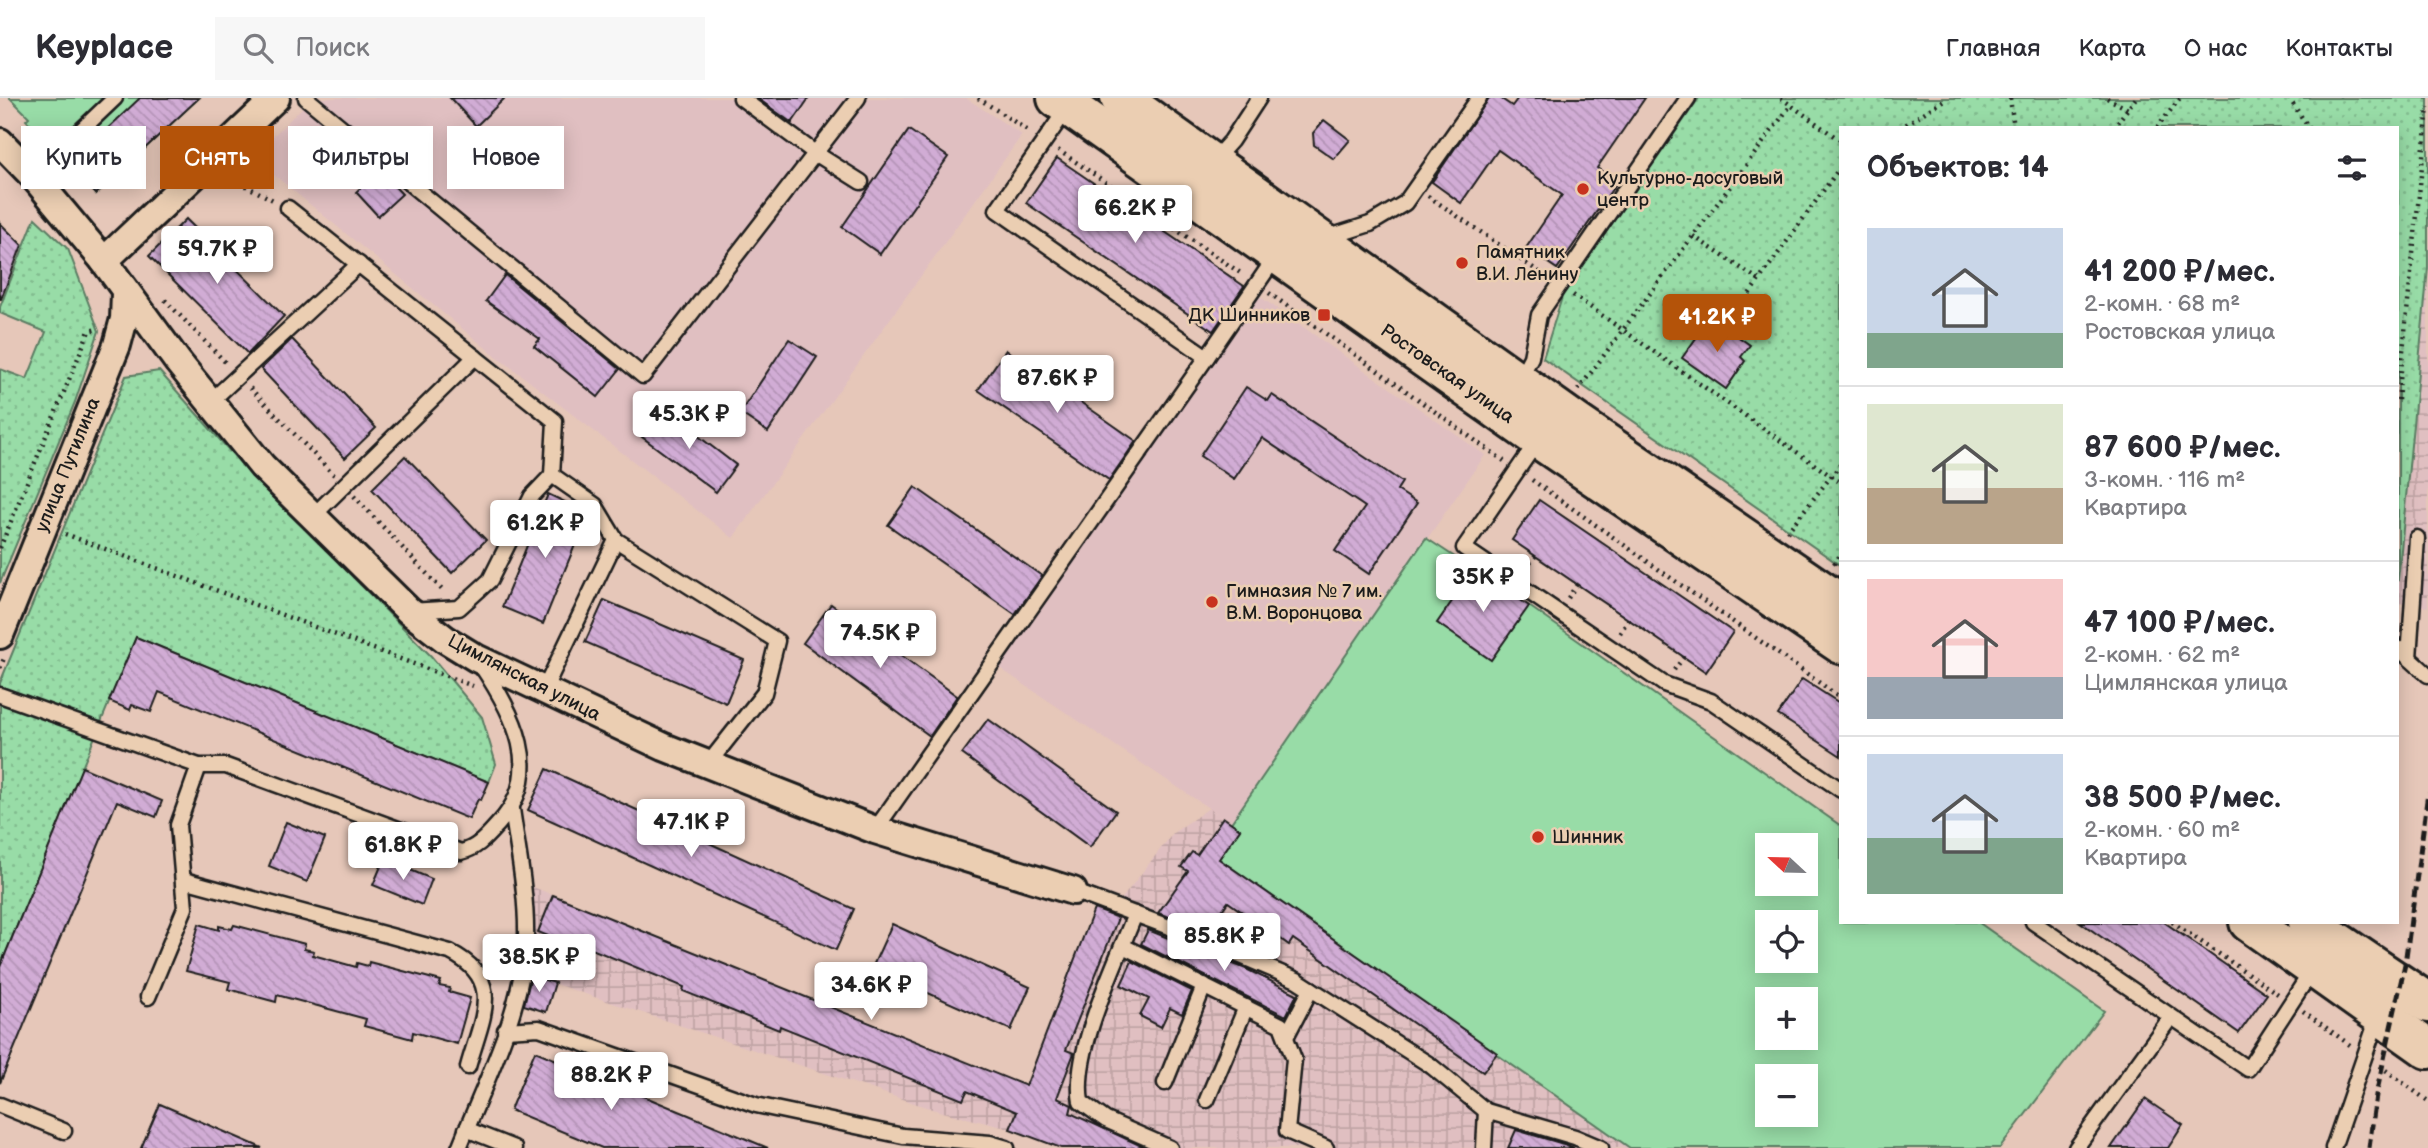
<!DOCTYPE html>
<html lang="ru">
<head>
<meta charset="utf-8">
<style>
	body { margin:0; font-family:"Balsamiq Sans",sans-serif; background:#f7f7f7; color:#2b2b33; height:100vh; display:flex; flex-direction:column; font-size:26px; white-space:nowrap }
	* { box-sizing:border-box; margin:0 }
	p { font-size:23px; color:#7c7c81 }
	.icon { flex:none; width:38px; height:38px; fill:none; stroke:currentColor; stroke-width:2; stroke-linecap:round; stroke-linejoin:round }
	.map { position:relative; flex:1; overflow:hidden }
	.side { position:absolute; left:1839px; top:28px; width:560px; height:798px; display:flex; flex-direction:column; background:#fff; border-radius:0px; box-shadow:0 4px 18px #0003 }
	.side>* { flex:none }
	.banner { position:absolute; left:21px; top:28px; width:665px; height:63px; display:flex; gap:14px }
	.needle { width:46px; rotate:292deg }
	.controls { position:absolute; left:1755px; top:735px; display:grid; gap:14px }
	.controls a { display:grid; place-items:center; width:63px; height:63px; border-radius:0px; background:#fff; box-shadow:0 4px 18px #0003; font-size:35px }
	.price { position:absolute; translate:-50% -60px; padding:0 16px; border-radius:7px; background:#fff; color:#222; font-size:23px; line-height:46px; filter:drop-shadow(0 2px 4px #0008) }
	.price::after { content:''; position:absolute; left:50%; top:42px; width:21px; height:16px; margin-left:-10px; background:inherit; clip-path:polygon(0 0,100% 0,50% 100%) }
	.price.on { background:#b45309; color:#fff }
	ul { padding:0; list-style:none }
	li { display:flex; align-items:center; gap:21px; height:175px; padding:0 28px }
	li+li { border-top:2px solid #e1e1e2 }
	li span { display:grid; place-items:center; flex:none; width:196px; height:140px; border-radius:0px; color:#555 }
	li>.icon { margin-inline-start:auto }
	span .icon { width:84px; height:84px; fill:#fffc; stroke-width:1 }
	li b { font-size:30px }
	h2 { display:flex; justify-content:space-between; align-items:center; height:84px; padding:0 28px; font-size:30px }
	.chip { padding:0 24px; border-radius:0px; background:#fff; box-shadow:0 4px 18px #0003; font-size:24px; line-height:63px }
	.chip.on { background:#b45309; color:#fff }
	header { display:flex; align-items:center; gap:42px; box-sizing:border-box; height:98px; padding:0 35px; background:#fff; border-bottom:2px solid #e1e1e2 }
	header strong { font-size:33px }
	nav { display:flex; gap:38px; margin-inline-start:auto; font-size:24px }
	.search { width:490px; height:63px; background:#f7f7f7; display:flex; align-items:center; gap:18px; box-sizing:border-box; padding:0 24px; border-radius:0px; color:#7c7c81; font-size:26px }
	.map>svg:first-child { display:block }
	.built { fill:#e0bfc1 }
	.industrial { fill:url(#industrial-grid) }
	.park { fill:url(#park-dots); stroke:#5a7c62; stroke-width:2 }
	.garden { fill:#98dca7; stroke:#5a7c62; stroke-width:2; fill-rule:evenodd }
	.building { fill:url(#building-back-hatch); stroke:#1c1c1c; stroke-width:2 }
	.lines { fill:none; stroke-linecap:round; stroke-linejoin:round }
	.lane-casing { stroke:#1c1c1c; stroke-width:19 }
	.street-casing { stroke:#1c1c1c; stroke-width:32 }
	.secondary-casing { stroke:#1c1c1c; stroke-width:44 }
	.path { stroke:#1c1c1c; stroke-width:4.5; stroke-dasharray:2 5; stroke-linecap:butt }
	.lane { stroke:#ebceb2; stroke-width:14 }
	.street { stroke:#ebceb2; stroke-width:26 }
	.secondary { stroke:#ebceb2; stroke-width:38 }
	.rail { stroke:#1c1c1c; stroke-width:5; stroke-dasharray:10 5; stroke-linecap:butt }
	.poi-dot { fill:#c8321e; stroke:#ebceb2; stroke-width:2.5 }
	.labels { text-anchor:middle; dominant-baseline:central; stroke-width:5; stroke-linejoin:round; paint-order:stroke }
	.poi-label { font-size:19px; fill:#1c1c1c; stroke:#ebceb2; text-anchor:start }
	.street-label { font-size:19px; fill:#1c1c1c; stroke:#ebceb2 }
</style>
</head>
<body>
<header>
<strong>Keyplace</strong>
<div class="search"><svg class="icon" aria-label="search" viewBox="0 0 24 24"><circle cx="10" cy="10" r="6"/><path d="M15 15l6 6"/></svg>Поиск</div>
<nav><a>Главная</a><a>Карта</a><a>О нас</a><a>Контакты</a></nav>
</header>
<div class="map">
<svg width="2428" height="1050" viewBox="0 0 2428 1050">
	<defs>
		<pattern id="industrial-grid" width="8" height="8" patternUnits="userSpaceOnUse" patternTransform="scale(1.75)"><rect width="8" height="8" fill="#e0bfc1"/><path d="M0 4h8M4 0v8" fill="none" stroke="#c0a4a5"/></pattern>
		<pattern id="park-dots" width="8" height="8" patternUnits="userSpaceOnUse" patternTransform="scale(1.75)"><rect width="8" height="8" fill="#98dca7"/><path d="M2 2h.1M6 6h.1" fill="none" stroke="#82bc8f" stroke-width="1.8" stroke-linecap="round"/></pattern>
		<pattern id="building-back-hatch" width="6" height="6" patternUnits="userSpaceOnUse" patternTransform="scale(1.75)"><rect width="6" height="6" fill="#d1acd5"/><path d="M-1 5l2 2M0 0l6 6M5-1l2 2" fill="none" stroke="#b393b6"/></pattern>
	</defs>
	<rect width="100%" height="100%" fill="#e6c7b9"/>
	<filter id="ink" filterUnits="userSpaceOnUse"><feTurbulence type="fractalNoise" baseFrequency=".0143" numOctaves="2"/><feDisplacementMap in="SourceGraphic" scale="14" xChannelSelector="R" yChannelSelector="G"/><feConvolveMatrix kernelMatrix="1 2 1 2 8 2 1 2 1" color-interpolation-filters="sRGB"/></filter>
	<g filter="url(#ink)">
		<g class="built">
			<polygon points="312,0 966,0 1022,37 733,440 486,250 252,59"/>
			<polygon points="1259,198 1485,357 1231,725 998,569"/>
		</g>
		<g class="industrial">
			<polygon points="2428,170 2428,509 2398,505 2398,483"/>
			<polygon points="1209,710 1240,731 1220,761 1630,1050 1061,1050 1010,1031 935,1012 528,877 528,787 1026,987 1095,808 1116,808 1173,735"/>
		</g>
		<g class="park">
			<polygon points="1699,0 2428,0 2428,170 2398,483 2398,30 1841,30 1841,468 1543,260 1563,196"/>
			<polygon points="35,120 68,151 99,233 75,304 0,485 0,271 27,281 46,234 0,215 0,209"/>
			<polygon points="159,273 243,368 431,558 482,619 496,666 489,684 136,539 0,869 0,585 126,278"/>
		</g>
		<g class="garden">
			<polygon points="10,0 199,0 96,96 26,22 29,19"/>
			<path d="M 1426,440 L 1529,508 L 1841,728 L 1841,824 L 1978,824 L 2104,913 L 2000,1050 L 1630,1050 L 1219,761 L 1240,731 L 1231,725 ZM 1768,747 L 1806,747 L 1806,786 L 1768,786 ZM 1768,824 L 1806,824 L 1806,863 L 1768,863 ZM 1768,901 L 1806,901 L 1806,940 L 1768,940 ZM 1768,978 L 1806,978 L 1806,1017 L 1768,1017 Z"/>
		</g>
		<g class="building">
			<polygon points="140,0 199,0 96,96 69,67"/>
			<polygon points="450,0 505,0 476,28"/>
			<polygon points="757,0 809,0 792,25"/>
			<polygon points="1489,0 1500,0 1512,8 1518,0 1645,0 1597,70 1617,84 1557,171 1526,150 1562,97 1498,52 1461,105 1432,84"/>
			<polygon points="1324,22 1350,42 1334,61 1314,47 1313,35"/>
			<polygon points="909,32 948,59 880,156 842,129"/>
			<polygon points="1057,60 1244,188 1213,233 1026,105"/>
			<polygon points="379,72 402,96 378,118 356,94"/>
			<polygon points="186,121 284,218 248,256 149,158"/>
			<polygon points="0,125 22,147 1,201 0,201"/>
			<polygon points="505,177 620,271 598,299 534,248 540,241 486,203"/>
			<polygon points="1716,223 1750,247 1741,259 1745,263 1726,291 1682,260 1706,226 1711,230"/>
			<polygon points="292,241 376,330 345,360 261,271"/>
			<polygon points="789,241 817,259 768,334 740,315"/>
			<polygon points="1006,252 1136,343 1109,382 978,292"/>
			<polygon points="1246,289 1268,303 1272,297 1402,384 1397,392 1417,405 1369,476 1335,453 1365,409 1262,340 1234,381 1200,358"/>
			<polygon points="663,311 736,367 716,394 642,339"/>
			<polygon points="405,358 486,442 452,475 372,391"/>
			<polygon points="915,389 1042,478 1015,516 888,427"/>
			<polygon points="548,396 588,415 543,526 502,509"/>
			<polygon points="1539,402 1733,534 1706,574 1512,442"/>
			<polygon points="1475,470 1529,508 1491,562 1437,525"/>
			<polygon points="604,502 744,562 726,605 585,544"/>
			<polygon points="831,506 957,598 930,638 803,545"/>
			<polygon points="136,539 489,684 481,702 478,701 469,721 159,594 151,614 132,607 130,612 109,603"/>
			<polygon points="1802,581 1841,606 1841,658 1778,617"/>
			<polygon points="988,621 1116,713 1090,749 962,656"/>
			<polygon points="82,669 162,703 156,719 117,703 0,985 0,869"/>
			<polygon points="547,671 854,811 836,852 528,712"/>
			<polygon points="1223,719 1240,731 1219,761 1497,955 1483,974 1293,841 1289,847 1228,804 1207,833 1158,815 1188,773 1181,769 1192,754 1197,757"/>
			<polygon points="286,724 325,740 307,784 269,768"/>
			<polygon points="384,761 432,781 422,807 373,787"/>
			<polygon points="553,797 1026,988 1094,811 1118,820 1066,952 1074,955 1057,1000 1072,1007 1070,1015 1146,1050 1061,1050 1010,1031 1017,1014 967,993 963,1002 780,928 779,932 683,893 684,889 570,842 568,846 538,834"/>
			<polygon points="2080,824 2164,824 2267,896 2239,935"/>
			<polygon points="199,826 219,832 219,828 232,831 234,827 305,846 304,851 314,853 313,857 356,869 357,865 368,868 369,864 441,883 439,888 450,890 449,894 470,900 457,946 413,934 412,941 364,928 366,921 277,897 276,904 228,891 230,884 186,873"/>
			<polygon points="892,826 1030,889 1011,932 872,870"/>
			<polygon points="1148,832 1246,871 1297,896 1286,918 1141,846"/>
			<polygon points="1132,863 1192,893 1182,916 1170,910 1161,929 1140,918 1149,901 1121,887"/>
			<polygon points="531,878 555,885 546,914 524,907"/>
			<polygon points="535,953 768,1050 602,1050 510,1012"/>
			<polygon points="2145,1001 2183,1027 2168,1050 2111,1050"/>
			<polygon points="160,1006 262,1050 141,1050"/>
			<polygon points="1516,1032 1567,1047 1574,1050 1508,1050"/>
		</g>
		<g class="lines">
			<g class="lane-casing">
				<g id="lane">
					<polyline points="306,0 643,278 858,0"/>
					<polyline points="741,0 815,55 861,84"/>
					<polyline points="1068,9 997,112 1207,259 1277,157"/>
					<polyline points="1212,64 1231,43 1259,0"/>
					<polyline points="33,78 115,0"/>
					<polyline points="288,110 555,323 552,377 595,407 616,442 777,543 764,595 708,666"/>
					<polyline points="1326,140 1370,126 1405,105 1479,0"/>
					<polyline points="1519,282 1531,259 1539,217 1688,0"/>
					<polyline points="210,304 359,166"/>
					<polyline points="1538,342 1464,450 1664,586 1711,603 1841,692"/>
					<polyline points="313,418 475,259"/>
					<polyline points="410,513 459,510 490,482 532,398 552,377"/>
					<polyline points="2398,550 2428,577"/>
					<polyline points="2409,560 2417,440"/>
					<polyline points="544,592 616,442"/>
					<path d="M 0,597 L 199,668 L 226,668 L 461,754 C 478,750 487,738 499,725 C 546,674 513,615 481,567"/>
					<polyline points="875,732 1207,259"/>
					<path d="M 184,782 L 450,854 C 506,882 481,921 468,969"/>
					<polyline points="1073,793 1201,841 1297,882 1430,967 1486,1013 1575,1039 1601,1050"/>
					<path d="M 1135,816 C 1116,866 1072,953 1081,1004 L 1106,1022 L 1170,1050"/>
					<polyline points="2033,824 2248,971 2313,871"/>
					<polyline points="1123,848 1281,927 1294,961 1287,1033 1326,1050"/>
					<polyline points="148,899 185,810 178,727 199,668"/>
					<polyline points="505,932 539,930 756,1007 903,1038 990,1045 1007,1050"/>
					<polyline points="1286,939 1311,891"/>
					<polyline points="1165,985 1204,888"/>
					<polyline points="1207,1002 1246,909"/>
					<polyline points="0,1007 64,1033"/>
					<polyline points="466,1031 514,1050"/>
					<path d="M 459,1050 C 485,984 523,912 526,840 C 527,797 518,753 512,711"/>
					<polyline points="1484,1050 1486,1013"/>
					<polyline points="2076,1050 2171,919"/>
					<polyline points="2333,1050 2378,919"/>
				</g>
			</g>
			<g class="street-casing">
				<g id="street">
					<polyline points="0,44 33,78 104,163 178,264 262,368 409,513 445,541 476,560 664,649 875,732 1073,793"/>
					<polyline points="104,163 276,0"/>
					<polyline points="0,537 117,247 124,221 125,195"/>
				</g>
			</g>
			<g class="secondary-casing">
				<g id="secondary">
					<polyline points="1057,0 1539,341 1841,546"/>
					<polyline points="1120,0 1576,325 1841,506"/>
					<polyline points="2249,824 2428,951"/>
					<polyline points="2308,824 2428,905"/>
				</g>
			</g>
			<g class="path">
				<polyline points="978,0 1030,34"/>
				<polyline points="1781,0 1841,43"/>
				<polyline points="2010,0 2014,30"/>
				<polyline points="2107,0 2128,11"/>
				<polyline points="2289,0 2309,30"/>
				<polyline points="1900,30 1947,0"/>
				<polyline points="2113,30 2136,0"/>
				<polyline points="2157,30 2180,0"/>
				<polyline points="1058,52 1242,176"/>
				<polyline points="227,78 275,103"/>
				<polyline points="1428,98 1545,178"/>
				<polyline points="1693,138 1759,182"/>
				<polyline points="1269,195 1504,363"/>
				<polyline points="1573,197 1841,385"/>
				<polyline points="165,202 227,266"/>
				<polyline points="1729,224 1841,68"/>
				<polyline points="250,290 334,377"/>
				<polyline points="1578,292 1791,7"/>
				<polyline points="2398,302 2428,9"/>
				<polyline points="1532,382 1841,600"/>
				<polyline points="354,398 444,494"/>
				<polyline points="1787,434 1841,366"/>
				<polyline points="65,436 473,588"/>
				<polyline points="0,450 89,233 97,231"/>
				<polyline points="1834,466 1841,456"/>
				<polyline points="1526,471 1536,457"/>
				<polyline points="1568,500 1577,486"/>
				<polyline points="1620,535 1629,521"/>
				<polyline points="0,570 5,558"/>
				<polyline points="1674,572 1684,559"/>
				<polyline points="2172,824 2278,896"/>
				<polyline points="2303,913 2350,947"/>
				<polyline points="2380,968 2428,1003"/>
			</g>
			<use href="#lane" class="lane"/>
			<use href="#street" class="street"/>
			<use href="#secondary" class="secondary"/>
			<polyline class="rail" points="2369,1050 2376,997 2405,866 2428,695"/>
		</g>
	</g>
	<g class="poi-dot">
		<circle cx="1583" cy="91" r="7"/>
		<circle cx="1462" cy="165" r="7"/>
		<rect x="1317" y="210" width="14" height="14" rx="3.5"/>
		<circle cx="1212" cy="504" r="7"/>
		<circle cx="1538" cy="739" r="7"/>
	</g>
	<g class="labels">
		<g class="poi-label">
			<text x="1597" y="80">Культурно-досуговый<tspan x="1597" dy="22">центр</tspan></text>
			<text x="1476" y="154">Памятник<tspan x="1476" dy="22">В.И. Ленину</tspan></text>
			<text x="1310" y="217" text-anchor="end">ДК Шинников</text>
			<text x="1226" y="493">Гимназия № 7 им.<tspan x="1226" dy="22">В.М. Воронцова</tspan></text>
			<text x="1552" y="739">Шинник</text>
		</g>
		<g class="street-label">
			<text transform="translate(1447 276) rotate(35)">Ростовская улица</text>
			<text transform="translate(68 367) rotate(-68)">улица Путилина</text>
			<text transform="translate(524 580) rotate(27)">Цимлянская улица</text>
		</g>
	</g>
</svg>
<div class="controls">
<a><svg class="needle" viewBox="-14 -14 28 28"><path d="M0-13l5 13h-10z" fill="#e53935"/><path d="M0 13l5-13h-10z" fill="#7c7c81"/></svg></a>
<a><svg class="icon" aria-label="locate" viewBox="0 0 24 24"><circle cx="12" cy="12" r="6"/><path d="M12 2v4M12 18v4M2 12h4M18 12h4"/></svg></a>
<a>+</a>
<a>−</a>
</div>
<b class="price" style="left:1135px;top:147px">66.2K ₽</b>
<b class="price" style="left:217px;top:188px">59.7K ₽</b>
<b class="price on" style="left:1717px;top:256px">41.2K ₽</b>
<b class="price" style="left:1057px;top:317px">87.6K ₽</b>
<b class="price" style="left:689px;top:353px">45.3K ₽</b>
<b class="price" style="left:545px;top:462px">61.2K ₽</b>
<b class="price" style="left:1483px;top:516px">35K ₽</b>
<b class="price" style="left:880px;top:572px">74.5K ₽</b>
<b class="price" style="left:691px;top:761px">47.1K ₽</b>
<b class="price" style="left:403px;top:784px">61.8K ₽</b>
<b class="price" style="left:1224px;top:875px">85.8K ₽</b>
<b class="price" style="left:539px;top:896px">38.5K ₽</b>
<b class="price" style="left:871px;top:924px">34.6K ₽</b>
<b class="price" style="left:611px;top:1014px">88.2K ₽</b>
<div class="banner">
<a class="chip">Купить</a>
<a class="chip on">Снять</a>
<a class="chip">Фильтры</a>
<a class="chip">Новое</a>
</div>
<section class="side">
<h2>Объектов: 14<svg class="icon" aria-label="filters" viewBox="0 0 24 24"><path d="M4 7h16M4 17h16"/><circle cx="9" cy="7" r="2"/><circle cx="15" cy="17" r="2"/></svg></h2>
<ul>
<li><span style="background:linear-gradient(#c9d6e8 75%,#7fa58c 0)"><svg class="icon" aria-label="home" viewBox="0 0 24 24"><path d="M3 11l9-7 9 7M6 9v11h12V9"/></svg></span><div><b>41 200 ₽/мес.</b><p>2-комн. · 68 m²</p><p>Ростовская улица</p></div></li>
<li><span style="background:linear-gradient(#dfe7d0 60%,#b9a48a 0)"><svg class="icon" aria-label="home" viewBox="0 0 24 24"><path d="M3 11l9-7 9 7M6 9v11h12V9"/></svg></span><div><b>87 600 ₽/мес.</b><p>3-комн. · 116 m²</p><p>Квартира</p></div></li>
<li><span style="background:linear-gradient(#f6c9c9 70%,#9aa5b1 0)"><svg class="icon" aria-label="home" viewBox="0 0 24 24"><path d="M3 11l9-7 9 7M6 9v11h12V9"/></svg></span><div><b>47 100 ₽/мес.</b><p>2-комн. · 62 m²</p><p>Цимлянская улица</p></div></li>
<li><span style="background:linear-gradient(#c9d6e8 60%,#7fa58c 0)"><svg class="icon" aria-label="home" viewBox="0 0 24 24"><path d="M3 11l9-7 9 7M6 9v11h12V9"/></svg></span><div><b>38 500 ₽/мес.</b><p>2-комн. · 60 m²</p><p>Квартира</p></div></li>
</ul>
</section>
</div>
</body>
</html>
